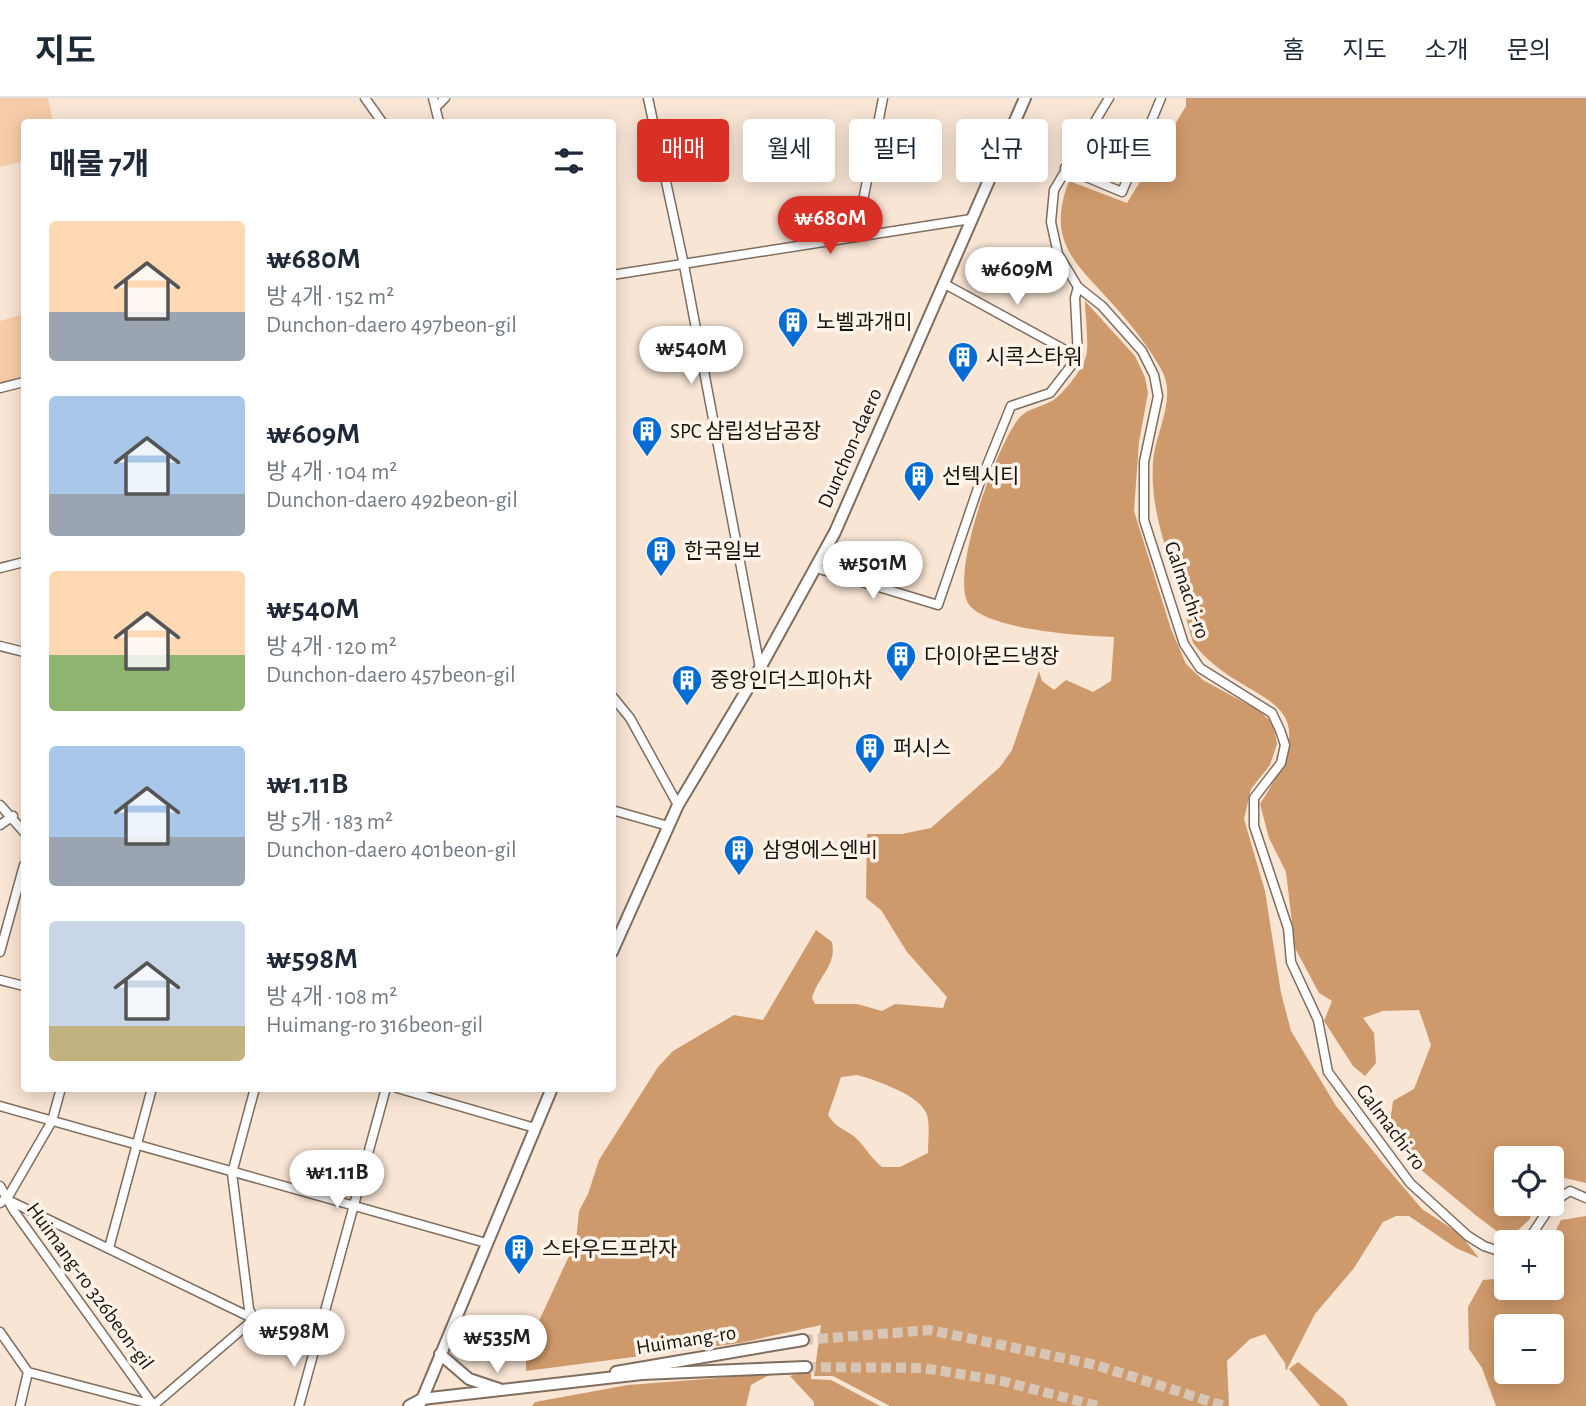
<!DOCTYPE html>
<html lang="ko">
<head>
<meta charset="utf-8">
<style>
	body { margin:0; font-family:"Alegreya Sans","Noto Sans KR",sans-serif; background:#f6f6f7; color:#1f2937; height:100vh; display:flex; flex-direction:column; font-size:26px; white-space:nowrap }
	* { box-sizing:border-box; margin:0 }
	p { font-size:23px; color:#747a83 }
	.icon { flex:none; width:38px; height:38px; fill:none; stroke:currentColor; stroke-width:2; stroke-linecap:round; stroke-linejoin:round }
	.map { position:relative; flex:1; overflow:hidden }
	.sheet { position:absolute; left:21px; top:21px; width:595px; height:973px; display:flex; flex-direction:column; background:#fff; border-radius:7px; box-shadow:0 4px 18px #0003 }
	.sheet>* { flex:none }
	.guide { position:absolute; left:637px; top:21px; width:665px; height:63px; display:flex; gap:14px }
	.tools { position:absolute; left:1494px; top:1048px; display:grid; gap:14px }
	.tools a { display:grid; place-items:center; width:70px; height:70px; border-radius:7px; background:#fff; box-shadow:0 4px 18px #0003; font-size:35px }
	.price { position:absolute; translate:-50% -60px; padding:0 16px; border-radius:24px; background:#fff; color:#222; font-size:23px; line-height:46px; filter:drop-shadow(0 2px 4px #0008) }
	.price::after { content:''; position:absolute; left:50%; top:42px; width:21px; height:16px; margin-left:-10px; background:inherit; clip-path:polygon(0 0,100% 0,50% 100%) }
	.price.on { background:#d93025; color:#fff }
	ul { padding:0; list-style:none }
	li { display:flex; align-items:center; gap:21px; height:175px; padding:0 28px }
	li span { display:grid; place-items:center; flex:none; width:196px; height:140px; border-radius:7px; color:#555 }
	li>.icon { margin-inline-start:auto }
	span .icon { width:84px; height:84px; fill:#fffc; stroke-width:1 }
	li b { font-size:30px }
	h2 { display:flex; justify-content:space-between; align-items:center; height:84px; padding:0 28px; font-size:30px }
	.chip { padding:0 24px; border-radius:7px; background:#fff; box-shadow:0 4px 18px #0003; font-size:24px; line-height:63px }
	.chip.on { background:#d93025; color:#fff }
	header { display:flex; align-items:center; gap:42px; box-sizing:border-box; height:98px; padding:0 35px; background:#fff; border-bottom:2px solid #e0e1e3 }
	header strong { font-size:33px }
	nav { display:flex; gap:38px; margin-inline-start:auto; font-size:24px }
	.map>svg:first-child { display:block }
	.green { fill:#f6cca8 }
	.forest { fill:#cf9a6b; fill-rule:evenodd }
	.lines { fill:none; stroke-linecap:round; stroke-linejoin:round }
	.major-tunnel { stroke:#d7c6b6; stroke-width:10; stroke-dasharray:10 5; stroke-linecap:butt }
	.minor-casing { stroke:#7f6e60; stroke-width:11 }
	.major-casing { stroke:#7f6e60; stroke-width:14 }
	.minor { stroke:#fff; stroke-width:8 }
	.major { stroke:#fff; stroke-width:10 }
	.labels { text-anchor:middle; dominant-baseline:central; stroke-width:7; stroke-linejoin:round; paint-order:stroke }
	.poi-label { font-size:21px; fill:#19130d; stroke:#fff3ea; text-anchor:start }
	.street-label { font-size:21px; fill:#19130d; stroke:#fff3ea }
</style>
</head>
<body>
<header>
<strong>지도</strong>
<nav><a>홈</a><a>지도</a><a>소개</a><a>문의</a></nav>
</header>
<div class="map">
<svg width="1586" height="1308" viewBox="0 0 1586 1308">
	<rect width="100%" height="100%" fill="#f8e5d4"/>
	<g class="green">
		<polygon points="0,0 48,0 53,24 24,24 24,63 0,69"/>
		<polygon points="24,216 24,284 0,290 0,223"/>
	</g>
	<g class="forest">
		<path d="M 1186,0 L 1586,0 L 1586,1085 L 1552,1077 L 1552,1060 L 1507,1060 L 1507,1106 L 1533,1106 L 1530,1121 L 1516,1134 L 1498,1134 L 1478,1119 L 1409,1062 L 1389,1033 L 1393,1003 L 1414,991 L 1431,947 L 1419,912 L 1383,913 L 1363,920 L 1374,935 L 1376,965 L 1365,978 L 1353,968 L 1324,923 L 1332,903 L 1319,895 L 1295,850 L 1286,774 L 1269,740 L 1260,706 C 1336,589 1246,613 1193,545 C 1188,528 1184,511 1179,493 C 1166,448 1150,412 1153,364 C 1155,334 1178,300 1161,271 C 1150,251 1133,229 1117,211 C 1080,168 1044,147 1069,83 L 1127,105 L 1186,8 Z"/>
		<path d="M 1085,203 L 1135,258 L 1145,279 L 1148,295 L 1139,344 L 1134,413 L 1171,531 L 1186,566 L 1203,582 L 1258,612 L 1273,625 L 1277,646 L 1270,667 L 1251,691 L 1244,721 L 1265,793 L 1281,895 L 1291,933 L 1336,1008 L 1387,1070 L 1422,1111 L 1460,1136 L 1479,1160 L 1456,1150 L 1409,1118 L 1396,1118 L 1383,1124 L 1354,1170 L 1315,1216 L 1286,1273 L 1285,1265 L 1265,1236 L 1250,1241 L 1227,1263 L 1229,1308 L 890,1308 L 833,1278 L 814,1278 L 821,1227 L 740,1245 L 526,1273 L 526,1251 L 576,1143 L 579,1113 L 588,1096 L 599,1062 L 658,969 L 673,953 L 734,917 L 763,922 L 816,832 L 832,844 C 837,868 818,878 812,900 L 815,906 L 857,906 L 882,913 L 895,906 L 943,910 L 947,899 L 907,854 L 881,812 L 866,800 L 867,736 L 902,736 L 931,730 L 1000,669 L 1012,652 L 1039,573 L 1042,583 L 1054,592 L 1066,582 L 1093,594 L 1111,583 L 1114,539 C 1082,538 991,532 970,508 C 947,481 997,345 1020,319 C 1027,311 1043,308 1052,303 C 1063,296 1081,273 1085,261 C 1090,251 1085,217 1085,203 ZM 857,977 C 875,982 921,997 927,1017 C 930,1028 928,1043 928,1055 L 900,1069 L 882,1069 C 872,1061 867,1052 859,1043 C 848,1031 838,1033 828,1017 L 841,979 Z"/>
		<path d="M 1586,1118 L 1586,1308 L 1496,1308 L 1482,1270 L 1469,1251 L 1468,1209 L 1483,1182 L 1507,1180 L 1507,1190 L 1552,1190 L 1552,1144 L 1550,1144 L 1561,1122 ZM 1552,1228 L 1552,1274 L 1507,1274 L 1507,1228 Z"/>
		<polygon points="1298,1264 1344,1301 1348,1308 1320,1308 1289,1271"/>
		<polygon points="811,1272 811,1281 831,1282 880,1308 814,1308 814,1304 790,1278"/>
		<polygon points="771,1276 751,1287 746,1308 532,1308 535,1304 628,1287"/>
	</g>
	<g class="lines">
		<g class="major-tunnel">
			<polyline points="803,1242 930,1232 1096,1267 1224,1308"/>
			<polyline points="806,1269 923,1270 1002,1283 1097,1308"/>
		</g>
		<g class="minor-casing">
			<g id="minor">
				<polyline points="365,0 382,24"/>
				<polyline points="433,0 439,24"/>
				<polyline points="648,0 684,167 760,570"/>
				<polyline points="1109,0 1054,92 1051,124 1058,156 1078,189 1102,208 1142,253 1154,277 1158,298 1144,364 1144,422 1184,546 1200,570 1272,615 1280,632 1285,647 1281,665 1254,700 1254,728 1288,830 1291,864 1318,922 1328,974 1410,1085 1468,1138 1484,1148 1507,1156"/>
				<polyline points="436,9 445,0"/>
				<polyline points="1065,70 1122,94 1161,0"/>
				<polyline points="856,139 883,0"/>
				<polyline points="612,177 971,121"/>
				<polyline points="943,185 1078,259"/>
				<polyline points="0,290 24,284"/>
				<polyline points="0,470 24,464"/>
				<polyline points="816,470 938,507 979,387 1011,308 1050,295 1078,259 1075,200 1078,189"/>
				<polyline points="0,548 24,554"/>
				<polyline points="612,598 630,620 678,707"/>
				<polyline points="0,707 24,734"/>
				<polyline points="612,712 668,728"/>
				<polyline points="0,727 13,718"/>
				<polyline points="0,854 24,767"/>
				<polyline points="0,882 24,888"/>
				<polyline points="397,990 535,1030"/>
				<polyline points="0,1008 486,1145"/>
				<polyline points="0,1088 14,1113 154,1308"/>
				<polyline points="10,1103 254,1221 317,1241"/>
				<polyline points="0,1105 8,1099 52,1023 61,990"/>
				<polyline points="1552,1105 1570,1093 1586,1100"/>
				<polyline points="1527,1144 1552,1106"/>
				<polyline points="109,1150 152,990"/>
				<polyline points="254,1221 249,1211 232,1075 255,990"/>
				<polyline points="0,1234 28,1274 154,1307"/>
				<polyline points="154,1307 254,1221"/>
				<polyline points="20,1308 28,1274"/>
				<polyline points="299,1308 386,990"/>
			</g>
		</g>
		<g class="major-casing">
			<g id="major">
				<polyline points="612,854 678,707 760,570 835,434 1025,0"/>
				<polyline points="440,1256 469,1281 499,1291"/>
				<polyline points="616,1274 803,1242"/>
				<polyline points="421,1304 552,990"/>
				<polyline points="409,1308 422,1301 439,1299 642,1276 806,1269"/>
			</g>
		</g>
		<use href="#minor" class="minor"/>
		<use href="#major" class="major"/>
	</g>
	<defs>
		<g id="building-pin" transform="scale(1.575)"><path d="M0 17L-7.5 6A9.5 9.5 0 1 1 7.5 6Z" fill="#046dd5" stroke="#fff3ea"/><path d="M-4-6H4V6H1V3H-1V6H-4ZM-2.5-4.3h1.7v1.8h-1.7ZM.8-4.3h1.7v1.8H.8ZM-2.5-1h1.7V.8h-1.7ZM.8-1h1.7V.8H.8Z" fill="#fff"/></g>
	</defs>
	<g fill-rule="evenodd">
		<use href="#building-pin" x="793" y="224"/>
		<use href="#building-pin" x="963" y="259"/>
		<use href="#building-pin" x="647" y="333"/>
		<use href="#building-pin" x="919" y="378"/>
		<use href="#building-pin" x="661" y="453"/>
		<use href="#building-pin" x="901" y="558"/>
		<use href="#building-pin" x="687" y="582"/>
		<use href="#building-pin" x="870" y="650"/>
		<use href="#building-pin" x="739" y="752"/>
		<use href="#building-pin" x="519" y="1151"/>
	</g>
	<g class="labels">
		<g class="poi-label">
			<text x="816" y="224">노벨과개미</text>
			<text x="986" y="259">시콕스타워</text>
			<text x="670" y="333">SPC 삼립성남공장</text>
			<text x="942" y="378">선텍시티</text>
			<text x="684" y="453">한국일보</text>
			<text x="924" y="558">다이아몬드냉장</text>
			<text x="710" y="582">중앙인더스피아1차</text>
			<text x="893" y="650">퍼시스</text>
			<text x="762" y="752">삼영에스엔비</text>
			<text x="542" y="1151">스타우드프라자</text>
		</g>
		<g class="street-label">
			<text transform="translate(850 350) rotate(-66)">Dunchon-daero</text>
			<text transform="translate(1187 492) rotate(71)">Galmachi-ro</text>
			<text transform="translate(1391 1029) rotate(53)">Galmachi-ro</text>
			<text transform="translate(90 1188) rotate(54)">Huimang-ro 326beon-gil</text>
			<text transform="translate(686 1242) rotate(-9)">Huimang-ro</text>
		</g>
	</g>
</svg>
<div class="tools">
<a><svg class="icon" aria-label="locate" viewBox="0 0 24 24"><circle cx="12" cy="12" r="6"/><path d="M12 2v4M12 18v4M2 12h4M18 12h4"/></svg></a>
<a>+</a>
<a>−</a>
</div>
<b class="price on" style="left:830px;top:158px">₩680M</b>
<b class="price" style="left:1017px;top:209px">₩609M</b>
<b class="price" style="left:691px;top:288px">₩540M</b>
<b class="price" style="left:873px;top:503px">₩501M</b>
<b class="price" style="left:337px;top:1112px">₩1.11B</b>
<b class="price" style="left:294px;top:1271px">₩598M</b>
<b class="price" style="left:497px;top:1277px">₩535M</b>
<div class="guide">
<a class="chip on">매매</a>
<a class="chip">월세</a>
<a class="chip">필터</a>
<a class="chip">신규</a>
<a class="chip">아파트</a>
</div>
<section class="sheet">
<h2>매물 7개<svg class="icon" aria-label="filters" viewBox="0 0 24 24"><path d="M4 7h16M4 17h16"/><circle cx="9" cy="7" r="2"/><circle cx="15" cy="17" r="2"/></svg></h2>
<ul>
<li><span style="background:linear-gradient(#ffd9b3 65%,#9aa5b1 0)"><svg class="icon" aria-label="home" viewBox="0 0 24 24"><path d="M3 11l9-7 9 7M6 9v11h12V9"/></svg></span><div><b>₩680M</b><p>방 4개 · 152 m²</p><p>Dunchon-daero 497beon-gil</p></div></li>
<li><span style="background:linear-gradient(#a9c7e8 70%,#9aa5b1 0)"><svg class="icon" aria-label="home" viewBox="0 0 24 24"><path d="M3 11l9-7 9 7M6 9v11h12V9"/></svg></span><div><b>₩609M</b><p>방 4개 · 104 m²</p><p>Dunchon-daero 492beon-gil</p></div></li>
<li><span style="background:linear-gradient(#ffd9b3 60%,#8fb573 0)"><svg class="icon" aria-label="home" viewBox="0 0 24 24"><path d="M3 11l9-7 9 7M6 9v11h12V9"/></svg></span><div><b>₩540M</b><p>방 4개 · 120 m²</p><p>Dunchon-daero 457beon-gil</p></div></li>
<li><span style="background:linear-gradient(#a9c7e8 65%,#9aa5b1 0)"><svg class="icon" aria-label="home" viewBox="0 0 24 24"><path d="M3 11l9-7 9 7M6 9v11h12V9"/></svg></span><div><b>₩1.11B</b><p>방 5개 · 183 m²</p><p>Dunchon-daero 401beon-gil</p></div></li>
<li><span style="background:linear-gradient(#c9d6e8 75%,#c2b280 0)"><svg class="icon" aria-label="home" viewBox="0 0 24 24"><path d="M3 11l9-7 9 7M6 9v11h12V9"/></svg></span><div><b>₩598M</b><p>방 4개 · 108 m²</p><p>Huimang-ro 316beon-gil</p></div></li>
</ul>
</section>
</div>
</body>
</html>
